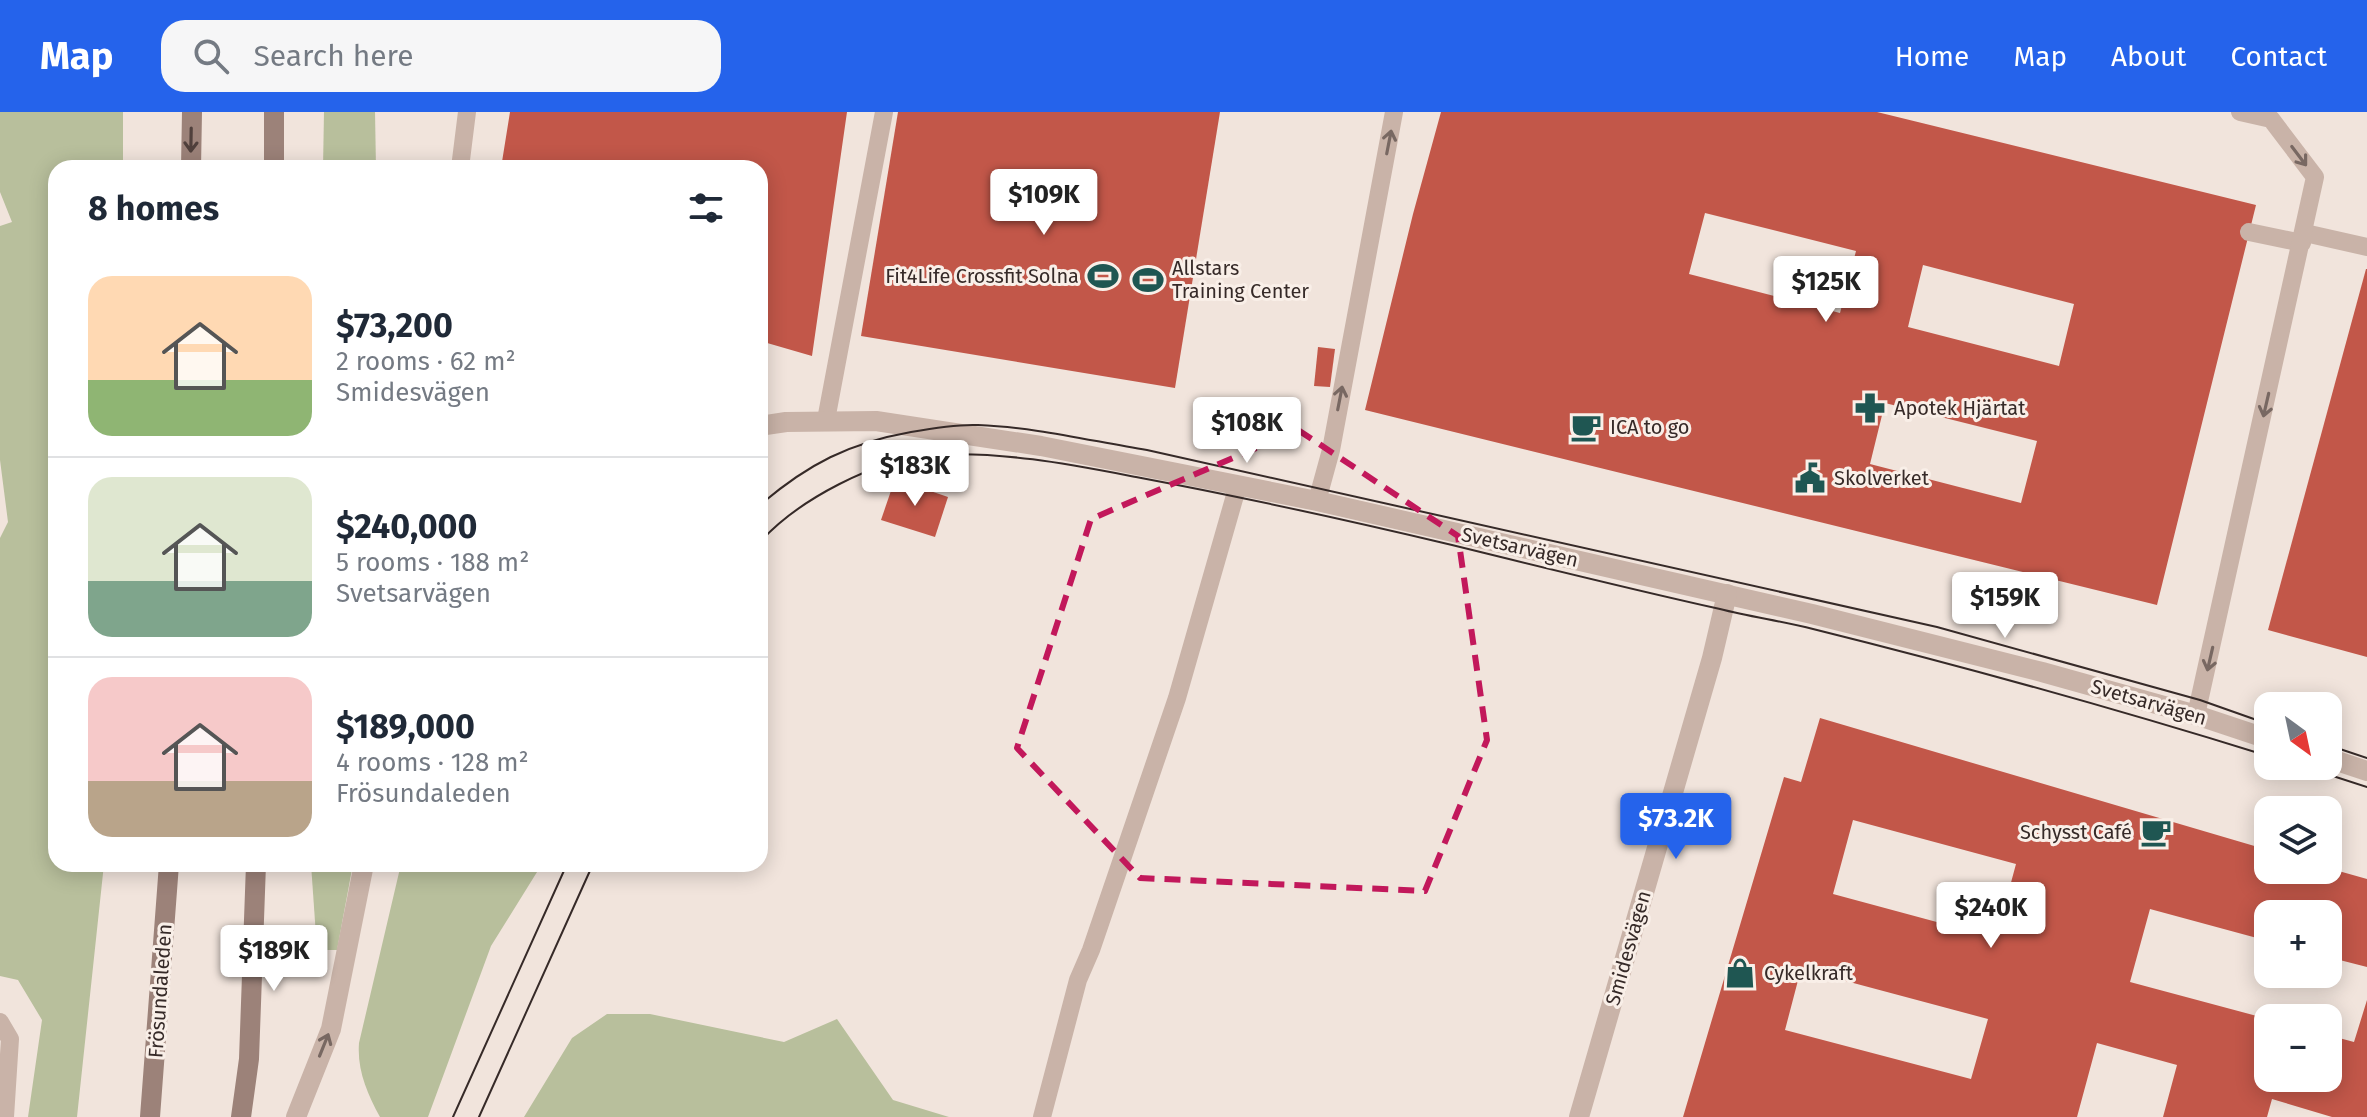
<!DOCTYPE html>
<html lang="en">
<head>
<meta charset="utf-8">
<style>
	body { margin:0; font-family:"Fira Sans",sans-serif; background:#f6f6f7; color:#1f2937; height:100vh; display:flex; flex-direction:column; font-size:30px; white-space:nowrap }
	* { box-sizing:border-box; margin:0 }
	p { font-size:26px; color:#747a83 }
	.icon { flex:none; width:44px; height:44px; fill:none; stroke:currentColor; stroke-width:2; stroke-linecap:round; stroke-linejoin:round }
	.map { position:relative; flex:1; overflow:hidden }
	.drawer { position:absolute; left:48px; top:48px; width:720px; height:712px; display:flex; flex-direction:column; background:#fff; border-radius:24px; box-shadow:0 4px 20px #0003 }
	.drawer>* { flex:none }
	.needle { width:52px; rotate:147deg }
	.controls { position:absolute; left:2254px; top:580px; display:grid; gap:16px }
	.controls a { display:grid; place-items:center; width:88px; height:88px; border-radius:16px; background:#fff; box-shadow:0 4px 20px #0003; font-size:40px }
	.price { position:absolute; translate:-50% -68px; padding:0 18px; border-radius:8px; background:#fff; color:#222; font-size:26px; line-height:52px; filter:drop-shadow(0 2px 4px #0008) }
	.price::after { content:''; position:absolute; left:50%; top:48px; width:24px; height:18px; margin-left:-12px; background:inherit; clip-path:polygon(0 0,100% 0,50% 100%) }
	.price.active { background:#2563eb; color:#fff }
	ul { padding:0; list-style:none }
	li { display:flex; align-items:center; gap:24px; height:200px; padding:0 40px }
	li+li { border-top:2px solid #e0e1e3 }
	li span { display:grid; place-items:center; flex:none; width:224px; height:160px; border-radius:24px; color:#555 }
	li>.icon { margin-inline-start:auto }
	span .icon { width:96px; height:96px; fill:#fffc; stroke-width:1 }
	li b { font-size:34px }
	h2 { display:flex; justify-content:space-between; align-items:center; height:96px; padding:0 40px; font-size:34px }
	header { display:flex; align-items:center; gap:48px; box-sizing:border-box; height:112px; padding:0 40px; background:#2563eb; color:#fff }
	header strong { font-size:38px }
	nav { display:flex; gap:44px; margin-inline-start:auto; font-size:28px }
	.search { width:560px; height:72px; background:#f6f6f7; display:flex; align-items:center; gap:20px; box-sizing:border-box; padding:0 28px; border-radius:24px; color:#747a83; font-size:30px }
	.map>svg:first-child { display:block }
	.green { fill:#b8bf9c }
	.building { fill:#c25749; fill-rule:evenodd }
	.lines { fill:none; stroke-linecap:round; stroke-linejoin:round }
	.service { stroke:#c9b3a8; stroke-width:18 }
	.minor { stroke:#c9b3a8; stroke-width:20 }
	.secondary { stroke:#9c8279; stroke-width:20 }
	.tram { stroke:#362a28; stroke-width:2 }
	.oneway { stroke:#50403c }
	.oneway2 { stroke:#786862 }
	.marked { fill:none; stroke:#c2185b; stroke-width:6; stroke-dasharray:16 10; stroke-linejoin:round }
	.labels { text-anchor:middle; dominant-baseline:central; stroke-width:6; stroke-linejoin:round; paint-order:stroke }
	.poi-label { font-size:20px; fill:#362a28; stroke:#f9efe8; text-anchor:start }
	.street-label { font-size:20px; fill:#362a28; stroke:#f9efe8 }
</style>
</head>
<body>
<header>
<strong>Map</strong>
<div class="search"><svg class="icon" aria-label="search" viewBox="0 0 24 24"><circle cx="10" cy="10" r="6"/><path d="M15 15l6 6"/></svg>Search here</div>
<nav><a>Home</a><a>Map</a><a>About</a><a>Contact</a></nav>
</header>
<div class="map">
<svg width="2367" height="1005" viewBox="0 0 2367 1005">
	<rect width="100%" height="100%" fill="#f1e4dc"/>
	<g class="green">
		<polygon points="0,0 123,0 123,56 56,56 56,752 104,752 77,1005 28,1005 42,908 18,868 0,864 0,426 8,410 0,348 0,114 12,110 0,80"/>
		<polygon points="324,0 375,0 376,56 323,56"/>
		<polygon points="311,752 353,752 337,838 317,838"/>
		<path d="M 401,752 L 542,752 L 491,834 L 428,1005 L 380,1005 C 367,981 357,958 359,931 Z"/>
		<polygon points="607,902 650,902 784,930 837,907 893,988 949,1005 524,1005 572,926"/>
	</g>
	<g class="building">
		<polygon points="510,0 847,0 812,244 760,229 760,56 501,56"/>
		<polygon points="898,0 1220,0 1175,276 861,224"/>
		<path d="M 1441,0 L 1877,0 L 2256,93 L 2157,493 L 1365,298 L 1413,102 ZM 1705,101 L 1856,139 L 1840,201 L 1689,162 ZM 1923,153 L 2074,192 L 2059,254 L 1908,215 ZM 1885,291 L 2037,329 L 2021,391 L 1870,352 Z"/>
		<polygon points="2366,157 2367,157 2367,545 2268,518"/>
		<polygon points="1318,235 1335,237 1330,275 1314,274"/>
		<polygon points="895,367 948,385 935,425 881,408"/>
		<path d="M 1820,606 L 2268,738 L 2268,758 L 2328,758 L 2328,756 L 2367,767 L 2367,855 L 2328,845 L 2328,802 L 2268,802 L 2268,829 L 2150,797 L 2130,870 L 2268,907 L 2268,966 L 2328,966 L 2328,923 L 2354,930 L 2367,888 L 2367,1005 L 2332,1005 L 2272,987 L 2267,1005 L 2163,1005 L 2177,953 L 2097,931 L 2077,1005 L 1683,1005 L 1784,665 L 1801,670 ZM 1853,708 L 2016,752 L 1996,826 L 1833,782 ZM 1801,857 L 1988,907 L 1971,967 L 1785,918 Z"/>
	</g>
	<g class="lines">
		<g class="service">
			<polyline points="460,56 467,0"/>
			<polyline points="2249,120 2302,131"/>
			<polyline points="2305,121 2367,135"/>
			<polyline points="826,308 884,0"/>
			<polyline points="1317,389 1331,338 1394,0"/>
			<polyline points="2196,603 2315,65 2271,7 2240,0"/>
			<polyline points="0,910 10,927 5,1005"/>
			<polyline points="1042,1005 1078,868 1091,838 1177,586 1238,373"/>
		</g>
		<g class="minor">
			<polyline points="760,314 786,310 876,309 1041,334 1317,389 1812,502 2042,560 2196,603 2268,627"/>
			<polyline points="2328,646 2367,659"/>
			<polyline points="296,1005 331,917 364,752"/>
			<polyline points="1579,1005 1712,546 1727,482"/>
		</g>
		<g class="secondary">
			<polyline points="191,56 192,0"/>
			<polyline points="274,56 274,0"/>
			<polyline points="150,1005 169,752"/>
			<polyline points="241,1005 249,947 256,752"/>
		</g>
		<g class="tram">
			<path d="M 760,393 C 808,352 849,331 911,320 C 933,316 956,312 978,313 C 1034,315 1091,329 1147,338 L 1937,515 L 2200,588 L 2268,612"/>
			<path d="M 760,430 C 798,388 875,347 933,343 C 1002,339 1068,352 1136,365 C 1242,385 1347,408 1452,433 C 1541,455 1630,477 1720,497 C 1751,505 1782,509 1813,517 C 1966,555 2117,597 2268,644"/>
			<polyline points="2328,633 2367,646"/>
			<polyline points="2302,654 2367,675"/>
			<polyline points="453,1005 567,752"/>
			<polyline points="479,1005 593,752"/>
		</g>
	</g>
	<defs><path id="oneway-shaft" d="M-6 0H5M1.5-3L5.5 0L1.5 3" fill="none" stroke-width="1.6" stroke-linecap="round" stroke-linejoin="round" transform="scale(2)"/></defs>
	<use class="oneway" href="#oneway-shaft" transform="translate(191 28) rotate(91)"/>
	<g class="oneway2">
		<use href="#oneway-shaft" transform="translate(1389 30) rotate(-79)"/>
		<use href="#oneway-shaft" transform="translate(2299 44) rotate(53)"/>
		<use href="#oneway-shaft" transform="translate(1340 286) rotate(-79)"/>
		<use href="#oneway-shaft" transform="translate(2266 293) rotate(103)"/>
		<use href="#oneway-shaft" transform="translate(2210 547) rotate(103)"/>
		<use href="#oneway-shaft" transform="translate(324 933) rotate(-68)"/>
	</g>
	<path class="marked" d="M 1298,318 L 1458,424 L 1487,628 L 1425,779 L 1140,766 L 1017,636 L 1091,407 Z"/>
	<defs>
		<g id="stadium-bare" transform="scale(2.4)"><path d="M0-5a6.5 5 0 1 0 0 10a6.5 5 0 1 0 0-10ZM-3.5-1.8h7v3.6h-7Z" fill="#1f5652" stroke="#f9efe8" stroke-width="2.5" paint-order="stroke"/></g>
		<g id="pharmacy-bare" transform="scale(2.4)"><path d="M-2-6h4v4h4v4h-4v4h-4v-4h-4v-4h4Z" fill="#1f5652" stroke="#f9efe8" stroke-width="2.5" paint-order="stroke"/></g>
		<g id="cafe-bare" transform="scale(2.4)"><path d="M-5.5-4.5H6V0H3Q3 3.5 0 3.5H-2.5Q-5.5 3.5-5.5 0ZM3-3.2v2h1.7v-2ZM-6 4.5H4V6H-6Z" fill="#1f5652" stroke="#f9efe8" stroke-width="2.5" paint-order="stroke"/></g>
		<g id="civic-bare" transform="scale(2.4)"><path d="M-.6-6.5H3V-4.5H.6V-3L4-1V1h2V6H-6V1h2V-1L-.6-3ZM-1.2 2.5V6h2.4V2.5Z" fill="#1f5652" stroke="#f9efe8" stroke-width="2.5" paint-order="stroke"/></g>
		<g id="shop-bare" transform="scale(2.4)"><path d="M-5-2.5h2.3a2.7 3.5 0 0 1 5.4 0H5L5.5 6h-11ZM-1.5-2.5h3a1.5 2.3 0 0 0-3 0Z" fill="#1f5652" stroke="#f9efe8" stroke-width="2.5" paint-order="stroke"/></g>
	</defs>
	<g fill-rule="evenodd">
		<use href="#stadium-bare" x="1103" y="164"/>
		<use href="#stadium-bare" x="1148" y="168"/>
		<use href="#pharmacy-bare" x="1870" y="296"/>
		<use href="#cafe-bare" x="1586" y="315"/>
		<use href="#civic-bare" x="1810" y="366"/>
		<use href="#cafe-bare" x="2156" y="720"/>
		<use href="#shop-bare" x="1740" y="861"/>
	</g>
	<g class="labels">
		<g class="poi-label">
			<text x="1172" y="156">Allstars<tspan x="1172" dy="23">Training Center</tspan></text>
			<text x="1079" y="164" text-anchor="end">Fit4Life Crossfit Solna</text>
			<text x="1894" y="296">Apotek Hjärtat</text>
			<text x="1610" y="315">ICA to go</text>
			<text x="1834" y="366">Skolverket</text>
			<text x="2132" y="720" text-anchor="end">Schysst Café</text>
			<text x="1764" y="861">Cykelkraft</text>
		</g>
		<g class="street-label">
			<text transform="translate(1520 435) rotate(13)">Svetsarvägen</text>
			<text transform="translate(2149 590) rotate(16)">Svetsarvägen</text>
			<text transform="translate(1628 836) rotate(-74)">Smidesvägen</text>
			<text transform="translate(160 879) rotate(-86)">Frösundaleden</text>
		</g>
	</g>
</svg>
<div class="controls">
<a><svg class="needle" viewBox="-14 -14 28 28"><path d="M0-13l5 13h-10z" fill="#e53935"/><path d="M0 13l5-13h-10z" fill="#747a83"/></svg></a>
<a><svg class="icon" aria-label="layers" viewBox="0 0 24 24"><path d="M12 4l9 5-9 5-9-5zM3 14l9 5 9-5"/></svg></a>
<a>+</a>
<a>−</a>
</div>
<b class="price" style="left:1044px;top:125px">$109K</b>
<b class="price" style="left:1826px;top:212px">$125K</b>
<b class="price" style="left:1247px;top:353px">$108K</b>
<b class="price" style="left:915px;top:396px">$183K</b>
<b class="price" style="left:2005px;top:528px">$159K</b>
<b class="price active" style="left:1676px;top:749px">$73.2K</b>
<b class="price" style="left:1991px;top:838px">$240K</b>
<b class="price" style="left:274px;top:881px">$189K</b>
<section class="drawer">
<h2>8 homes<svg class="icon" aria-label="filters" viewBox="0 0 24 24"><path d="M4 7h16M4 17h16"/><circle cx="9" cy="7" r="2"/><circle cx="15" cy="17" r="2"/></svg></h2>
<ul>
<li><span style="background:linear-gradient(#ffd9b3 65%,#8fb573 0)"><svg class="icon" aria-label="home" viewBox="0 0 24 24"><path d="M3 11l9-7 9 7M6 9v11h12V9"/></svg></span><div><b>$73,200</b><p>2 rooms · 62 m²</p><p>Smidesvägen</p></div></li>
<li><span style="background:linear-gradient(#dfe7d0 65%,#7fa58c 0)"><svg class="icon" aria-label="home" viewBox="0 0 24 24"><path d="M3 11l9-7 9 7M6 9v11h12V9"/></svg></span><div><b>$240,000</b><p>5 rooms · 188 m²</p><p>Svetsarvägen</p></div></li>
<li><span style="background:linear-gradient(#f6c9c9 65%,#b9a48a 0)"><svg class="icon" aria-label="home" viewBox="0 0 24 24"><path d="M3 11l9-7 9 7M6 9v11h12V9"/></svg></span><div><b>$189,000</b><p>4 rooms · 128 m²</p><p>Frösundaleden</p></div></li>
</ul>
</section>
</div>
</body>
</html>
